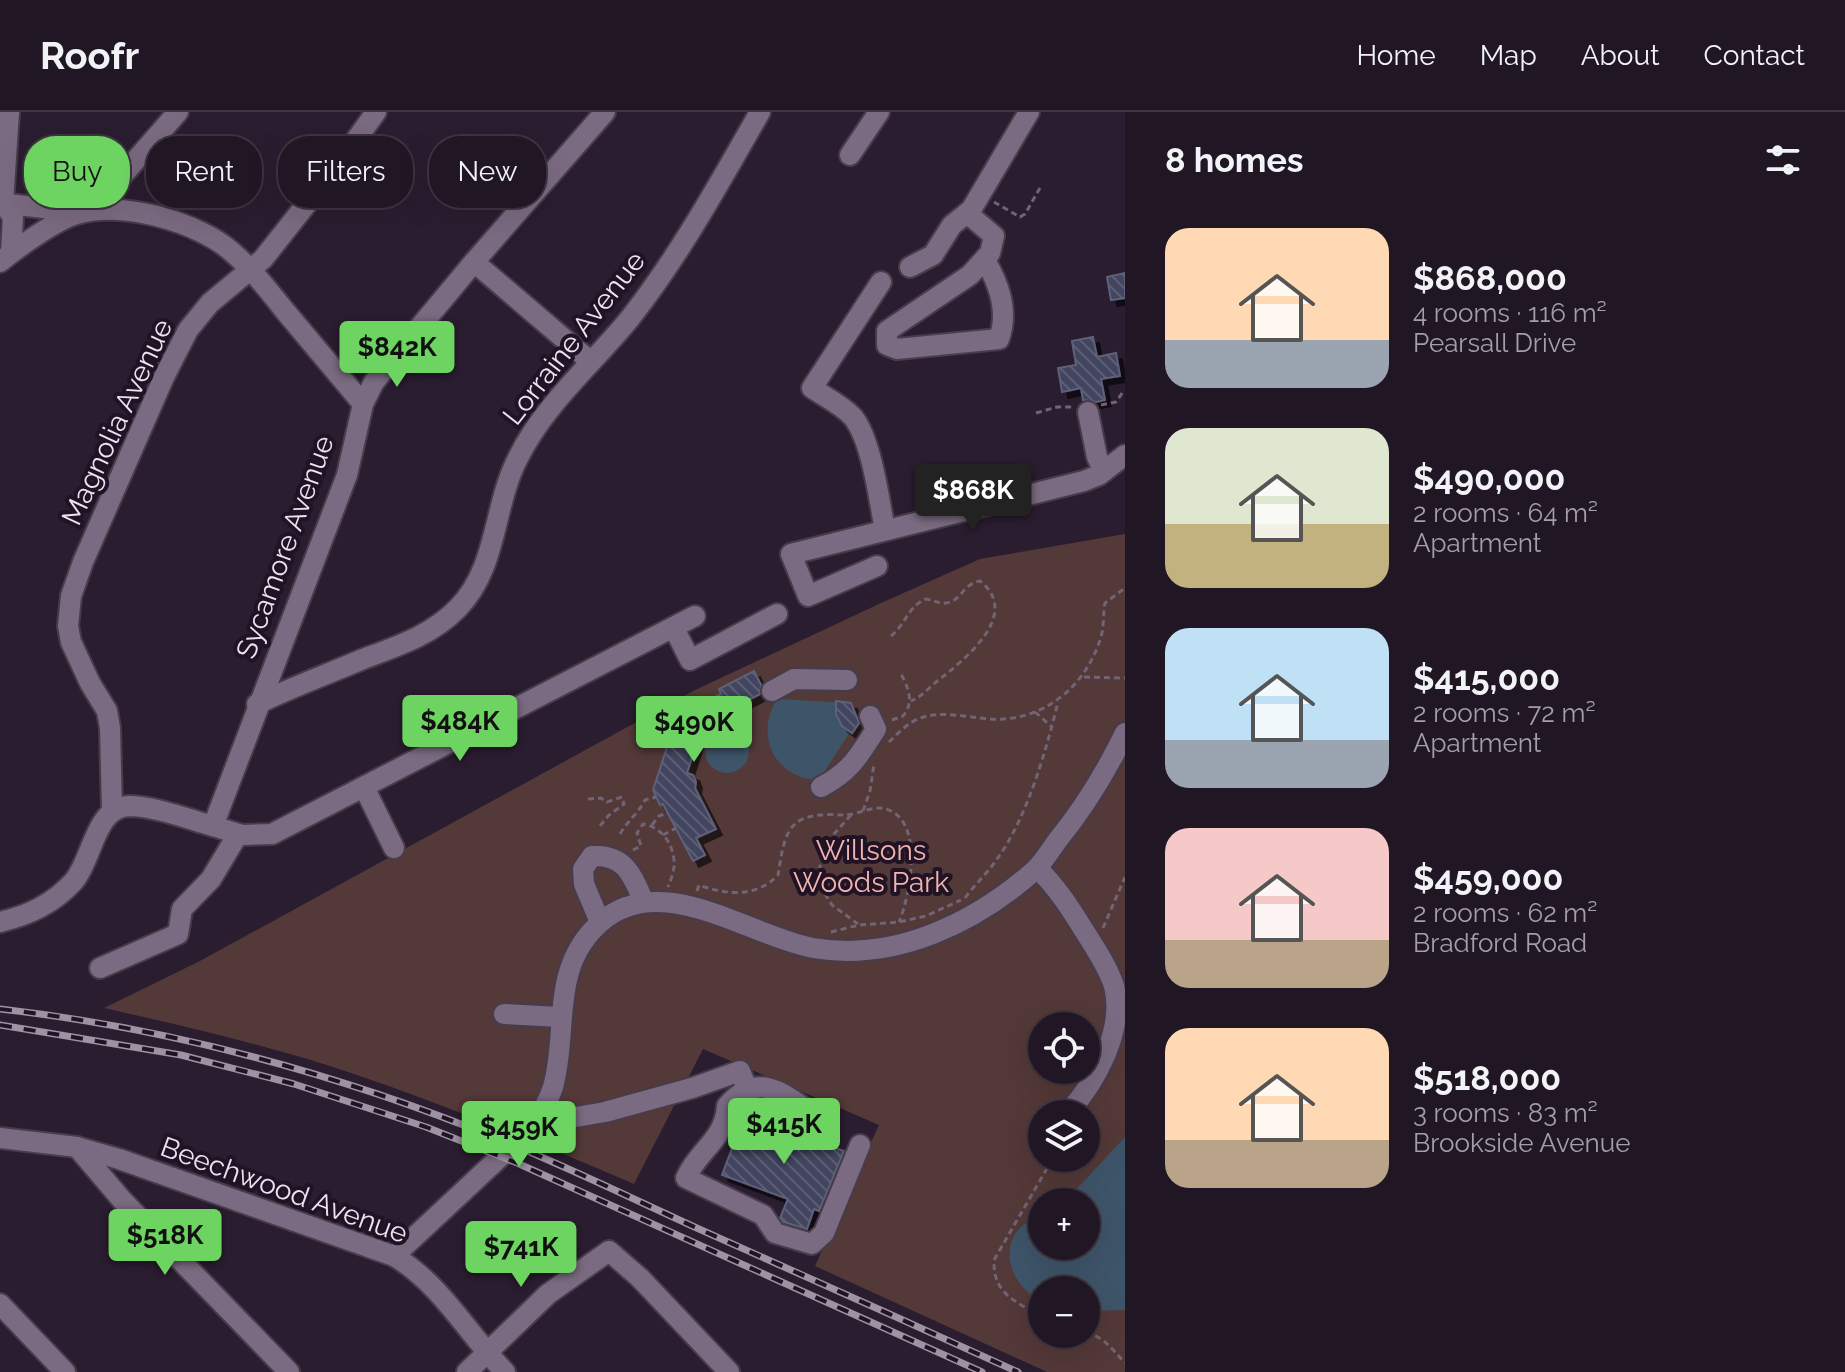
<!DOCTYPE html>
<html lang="en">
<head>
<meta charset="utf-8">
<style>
	body { margin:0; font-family:Raleway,sans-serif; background:#2d2331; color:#f1f3f6; height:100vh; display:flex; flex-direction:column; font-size:30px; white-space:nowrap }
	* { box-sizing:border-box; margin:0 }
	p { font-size:26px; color:#a29fa6 }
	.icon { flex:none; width:44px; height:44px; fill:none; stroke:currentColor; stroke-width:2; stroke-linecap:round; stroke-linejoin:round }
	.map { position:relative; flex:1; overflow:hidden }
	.sheet { display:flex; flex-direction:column; background:#201624; width:720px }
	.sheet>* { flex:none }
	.guide { position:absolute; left:24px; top:24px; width:760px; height:72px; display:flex; gap:16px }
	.tools { position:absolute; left:1028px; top:900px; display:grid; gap:16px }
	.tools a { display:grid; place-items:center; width:72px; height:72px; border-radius:50%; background:#201624; box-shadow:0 8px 32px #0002,0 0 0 2px #3d3541; font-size:40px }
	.price { position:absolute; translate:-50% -68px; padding:0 18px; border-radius:8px; background:#6dd361; color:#111; font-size:26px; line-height:52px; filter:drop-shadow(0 2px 4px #0008) }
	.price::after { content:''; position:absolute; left:50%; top:48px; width:24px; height:18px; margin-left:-12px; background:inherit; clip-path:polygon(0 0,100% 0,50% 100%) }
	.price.active { background:#222; color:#fff }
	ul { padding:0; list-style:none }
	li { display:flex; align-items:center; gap:24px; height:200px; padding:0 40px }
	li span { display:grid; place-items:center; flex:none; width:224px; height:160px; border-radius:24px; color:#555 }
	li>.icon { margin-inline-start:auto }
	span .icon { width:96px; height:96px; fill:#fffc; stroke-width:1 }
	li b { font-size:34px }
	h2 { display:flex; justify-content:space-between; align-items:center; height:96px; padding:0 40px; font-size:34px }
	.pill { padding:0 28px; border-radius:32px; background:#201624; box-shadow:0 8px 32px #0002,0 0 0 2px #3d3541; font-size:28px; line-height:72px }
	.pill.active { background:#6dd361; color:#111 }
	header { display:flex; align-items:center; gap:48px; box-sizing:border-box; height:112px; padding:0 40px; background:#201624; border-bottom:2px solid #3d3541 }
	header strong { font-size:38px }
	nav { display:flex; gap:44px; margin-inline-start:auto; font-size:28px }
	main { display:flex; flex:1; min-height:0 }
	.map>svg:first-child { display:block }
	.park { fill:#533937; fill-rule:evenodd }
	.water { fill:#3e5469 }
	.building { fill:url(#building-back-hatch); stroke:#5e607a; stroke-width:2; filter:url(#shadow) }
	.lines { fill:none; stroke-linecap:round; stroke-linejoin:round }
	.minor-casing { stroke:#473c4c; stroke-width:24 }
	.path { stroke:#706475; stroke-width:3; stroke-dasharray:6 4; stroke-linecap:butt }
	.minor { stroke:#7b6b82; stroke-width:20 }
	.rail-casing { stroke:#9e93a2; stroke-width:7 }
	.rail { stroke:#211326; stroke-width:4; stroke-dasharray:12; stroke-linecap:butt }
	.labels { text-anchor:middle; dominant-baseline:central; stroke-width:8; stroke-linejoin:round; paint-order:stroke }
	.street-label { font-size:28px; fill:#ece3f0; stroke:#211326 }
	.park-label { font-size:28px; fill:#f2b4ad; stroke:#211326 }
</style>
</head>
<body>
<header>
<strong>Roofr</strong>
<nav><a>Home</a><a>Map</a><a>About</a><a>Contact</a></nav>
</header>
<main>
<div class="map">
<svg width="1125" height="1260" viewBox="0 0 1125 1260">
	<defs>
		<pattern id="building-back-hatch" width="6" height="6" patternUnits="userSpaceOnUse" patternTransform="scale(2)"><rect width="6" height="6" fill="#42445e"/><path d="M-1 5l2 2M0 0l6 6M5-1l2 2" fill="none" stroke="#5d5f75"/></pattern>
		<filter id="shadow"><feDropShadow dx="6" dy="6" stdDeviation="0" flood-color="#0009"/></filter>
	</defs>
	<rect width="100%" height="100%" fill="#2b1d30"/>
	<path class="park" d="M 1125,422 L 1125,1260 L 1047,1260 L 815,1154 L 879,1013 L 703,937 L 634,1072 C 542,1033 451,995 357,963 C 274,935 189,915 104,896 L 200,849 L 695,578 L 881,491 L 980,447 ZM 1042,914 L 1086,914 L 1086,958 L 1042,958 ZM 1042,1002 L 1086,1002 L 1086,1046 L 1042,1046 ZM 1042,1090 L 1086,1090 L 1086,1134 L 1042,1134 ZM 1042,1178 L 1086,1178 L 1086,1222 L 1042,1222 Z"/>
	<g class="water">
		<path d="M 777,587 L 835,590 C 835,604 838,613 850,620 L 819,668 C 775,667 754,624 777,587 Z"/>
		<circle cx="727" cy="639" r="22"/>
		<path d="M 1125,1025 L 1125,1198 L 1086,1199 L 1086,1178 L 1042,1178 L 1042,1189 C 1015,1177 997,1141 1020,1116 C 1025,1110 1036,1106 1042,1102 L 1042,1134 L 1086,1134 L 1086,1090 L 1061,1090 L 1069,1085 Z"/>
	</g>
	<g class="building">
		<polygon points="1125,161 1125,186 1111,188 1107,165"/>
		<polygon points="1093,225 1097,245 1116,241 1120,264 1101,267 1105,288 1096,290 1083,288 1081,276 1062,280 1058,256 1076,253 1072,229"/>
		<polygon points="754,559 761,573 760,582 729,598 728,594 705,605 687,661 693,663 696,670 695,676 716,717 696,726 705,743 693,749 663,692 660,693 653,678 680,596 687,599 721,582 719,577"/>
		<polygon points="836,589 851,591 859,611 852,621 842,614 836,602"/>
		<polygon points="745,1002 818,1026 817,1029 844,1039 819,1099 814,1097 807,1117 783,1110 780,1106 788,1087 722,1063"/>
	</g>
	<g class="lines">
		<g class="minor-casing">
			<g id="minor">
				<polyline points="850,43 879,0"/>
				<polyline points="0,91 52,97 73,103"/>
				<polyline points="3,91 9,0"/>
				<polyline points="3,91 13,105 11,141"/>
				<polyline points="93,97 178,0"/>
				<path d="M 967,101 L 994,124 L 990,141 L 970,163 L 887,219 L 887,233 L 897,237 L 999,227 C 1009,199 999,172 985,148"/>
				<path d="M 0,150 C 17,136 56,108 77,102 C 120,88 199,110 232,140 C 252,157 269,179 285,199 C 311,230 337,261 363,292"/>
				<polyline points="474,150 590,249"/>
				<polyline points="910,155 933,143 952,113 971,98 1029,0"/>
				<path d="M 881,170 L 812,276 C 825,285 842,293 853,305 C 872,329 879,388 885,418"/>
				<polyline points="1088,300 1097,345 1104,359"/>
				<polyline points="877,454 808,484 791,442 1084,369 1099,363 1125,343"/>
				<polyline points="674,516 690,548 777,502"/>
				<polyline points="772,579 794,567 847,568"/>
				<path d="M 257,592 C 292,575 328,562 363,547 C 398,534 432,523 458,496 C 498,455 493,394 518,346 C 545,291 594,251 631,205 C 681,141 720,70 760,0"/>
				<polyline points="364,675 394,736"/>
				<path d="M 821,675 C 850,660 859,644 876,617 L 870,604"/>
				<polyline points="112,698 110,616 107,599 90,571 71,530 68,514 71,484 83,450 164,265 188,218 210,191 263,147 343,46 376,0"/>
				<polyline points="213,714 242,723 272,722 695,504"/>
				<path d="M 1037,756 C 1057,775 1070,796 1085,820 C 1095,836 1108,855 1114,874 C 1125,918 1096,970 1067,1002"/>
				<path d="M 0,810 C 29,803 53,792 74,769 C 93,746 95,695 129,694 C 154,694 188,707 213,714 L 347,363 L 363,292 L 374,270 L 474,150 L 605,0"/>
				<path d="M 600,810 L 584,772 L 583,757 L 592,744 C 625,742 632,763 644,790"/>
				<polyline points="100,856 178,822 182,797 211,767 238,722"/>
				<polyline points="504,902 560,905"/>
				<polyline points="542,1001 570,1006 605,1000 692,976 740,959 747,976"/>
				<path d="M 825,1011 C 791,989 762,953 727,994 C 725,1028 698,1038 686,1066 L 763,1103 L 775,1121 L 812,1132 L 824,1121 L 860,1033"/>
				<path d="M 0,1026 L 77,1035 L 119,1047 L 394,1144 C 441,1172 467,1221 505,1260"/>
				<polyline points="77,1035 122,1088 289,1260"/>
				<path d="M 394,1144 L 530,1017 C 540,1004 548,991 553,975 C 569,918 549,855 601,810 C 661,757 749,824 813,836 C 895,850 975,811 1035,758 C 1043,750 1050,739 1057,729 C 1084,696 1106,660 1125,621"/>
				<polyline points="0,1192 65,1260"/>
				<polyline points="467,1260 548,1182 609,1139 640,1166 729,1260"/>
			</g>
		</g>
		<g class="path">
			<polyline points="994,90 1020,105 1025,102 1040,76"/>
			<polyline points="1101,293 1116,290 1123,280"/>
			<polyline points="1036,301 1057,295 1073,295"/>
			<path d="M 891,524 C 906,512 908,494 926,487 C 933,488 939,492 946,491 C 962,489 962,472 980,469 C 1022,502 965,547 940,567 C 929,575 923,584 911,589"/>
			<polyline points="1084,565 1125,566"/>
			<polyline points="1035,600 1052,615"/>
			<path d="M 892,608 L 903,604 C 915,590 908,575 900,560"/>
			<path d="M 889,630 C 896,623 904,615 912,610 C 939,594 974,609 1003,607 C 1053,604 1090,567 1102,521 C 1104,511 1103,501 1105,491 L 1125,476"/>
			<polyline points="588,687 601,686 607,690 622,685 624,692 609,703 599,715"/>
			<polyline points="863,699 870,679 874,652"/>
			<polyline points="851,703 825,732 819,759 825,782 832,793 858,812"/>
			<polyline points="652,713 659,704 668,701"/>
			<path d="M 620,722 C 628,708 638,702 645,688 L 656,685"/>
			<polyline points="663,723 676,716"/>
			<path d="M 633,738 L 641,734 L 637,721 L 643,712 C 661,715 673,731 674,749 C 675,758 671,767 668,775"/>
			<path d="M 697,779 L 699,773 C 727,783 756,786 778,763 C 781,748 782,728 792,715 C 803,701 828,702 844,703 C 858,703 872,693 886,697 C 925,708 910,784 899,810"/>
			<path d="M 965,786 C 975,772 988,761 997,747 C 1027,706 1046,639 1058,590"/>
			<polyline points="1103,816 1125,765"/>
			<polyline points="831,820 859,813 899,810 926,804 961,788"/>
			<path d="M 1042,1205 C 1016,1189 993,1183 994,1148 L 1053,1046"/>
			<path d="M 1086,1220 C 1105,1226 1112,1237 1125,1251"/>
		</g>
		<use href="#minor" class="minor"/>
		<g class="rail-casing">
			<g id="rail">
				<path d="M 0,897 C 170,916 342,963 501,1028 C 568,1055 633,1087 699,1117 C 805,1164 912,1212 1018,1260"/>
				<polyline points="0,913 181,943 294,972 426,1015 517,1051 982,1260"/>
			</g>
		</g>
		<use href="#rail" class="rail"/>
	</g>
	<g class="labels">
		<g class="street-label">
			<text transform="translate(574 226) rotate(-52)">Lorraine Avenue</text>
			<text transform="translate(117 310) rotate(-65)">Magnolia Avenue</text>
			<text transform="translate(285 435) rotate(-70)">Sycamore Avenue</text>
			<text transform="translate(284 1078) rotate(20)">Beechwood Avenue</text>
		</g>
		<g class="park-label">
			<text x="871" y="738">Willsons<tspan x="871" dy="32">Woods Park</tspan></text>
		</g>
	</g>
</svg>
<div class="tools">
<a><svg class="icon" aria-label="locate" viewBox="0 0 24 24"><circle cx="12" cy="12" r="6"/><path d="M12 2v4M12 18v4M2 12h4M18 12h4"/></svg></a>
<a><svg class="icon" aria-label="layers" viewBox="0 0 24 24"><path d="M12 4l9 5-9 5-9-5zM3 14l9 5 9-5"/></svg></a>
<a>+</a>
<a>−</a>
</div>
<b class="price" style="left:397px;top:277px">$842K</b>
<b class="price active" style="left:973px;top:420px">$868K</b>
<b class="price" style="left:460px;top:651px">$484K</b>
<b class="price" style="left:694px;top:652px">$490K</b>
<b class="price" style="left:784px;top:1054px">$415K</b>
<b class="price" style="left:519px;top:1057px">$459K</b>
<b class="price" style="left:165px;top:1165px">$518K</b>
<b class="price" style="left:521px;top:1177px">$741K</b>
<div class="guide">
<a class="pill active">Buy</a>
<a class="pill">Rent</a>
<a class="pill">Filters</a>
<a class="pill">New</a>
</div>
</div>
<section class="sheet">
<h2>8 homes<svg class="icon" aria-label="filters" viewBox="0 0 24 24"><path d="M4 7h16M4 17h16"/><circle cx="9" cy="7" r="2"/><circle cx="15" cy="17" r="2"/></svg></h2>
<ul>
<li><span style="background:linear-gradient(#ffd9b3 70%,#9aa5b1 0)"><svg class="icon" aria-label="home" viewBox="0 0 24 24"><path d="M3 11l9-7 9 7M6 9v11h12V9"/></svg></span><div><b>$868,000</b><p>4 rooms · 116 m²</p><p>Pearsall Drive</p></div></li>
<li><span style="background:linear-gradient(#dfe7d0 60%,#c2b280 0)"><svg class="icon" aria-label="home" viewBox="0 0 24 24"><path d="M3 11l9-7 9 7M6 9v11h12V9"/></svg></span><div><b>$490,000</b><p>2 rooms · 64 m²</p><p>Apartment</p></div></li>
<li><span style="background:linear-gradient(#bfe0f5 70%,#9aa5b1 0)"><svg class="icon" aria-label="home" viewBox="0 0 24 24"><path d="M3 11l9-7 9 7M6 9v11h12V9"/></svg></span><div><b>$415,000</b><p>2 rooms · 72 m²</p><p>Apartment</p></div></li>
<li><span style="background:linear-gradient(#f6c9c9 70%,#b9a48a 0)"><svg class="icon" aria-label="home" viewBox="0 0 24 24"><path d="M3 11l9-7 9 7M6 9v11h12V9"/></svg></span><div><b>$459,000</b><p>2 rooms · 62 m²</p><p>Bradford Road</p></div></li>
<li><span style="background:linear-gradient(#ffd9b3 70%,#b9a48a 0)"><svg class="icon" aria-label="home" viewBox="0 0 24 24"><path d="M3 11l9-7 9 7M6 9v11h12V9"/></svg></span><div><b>$518,000</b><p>3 rooms · 83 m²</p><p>Brookside Avenue</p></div></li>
</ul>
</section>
</main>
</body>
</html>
